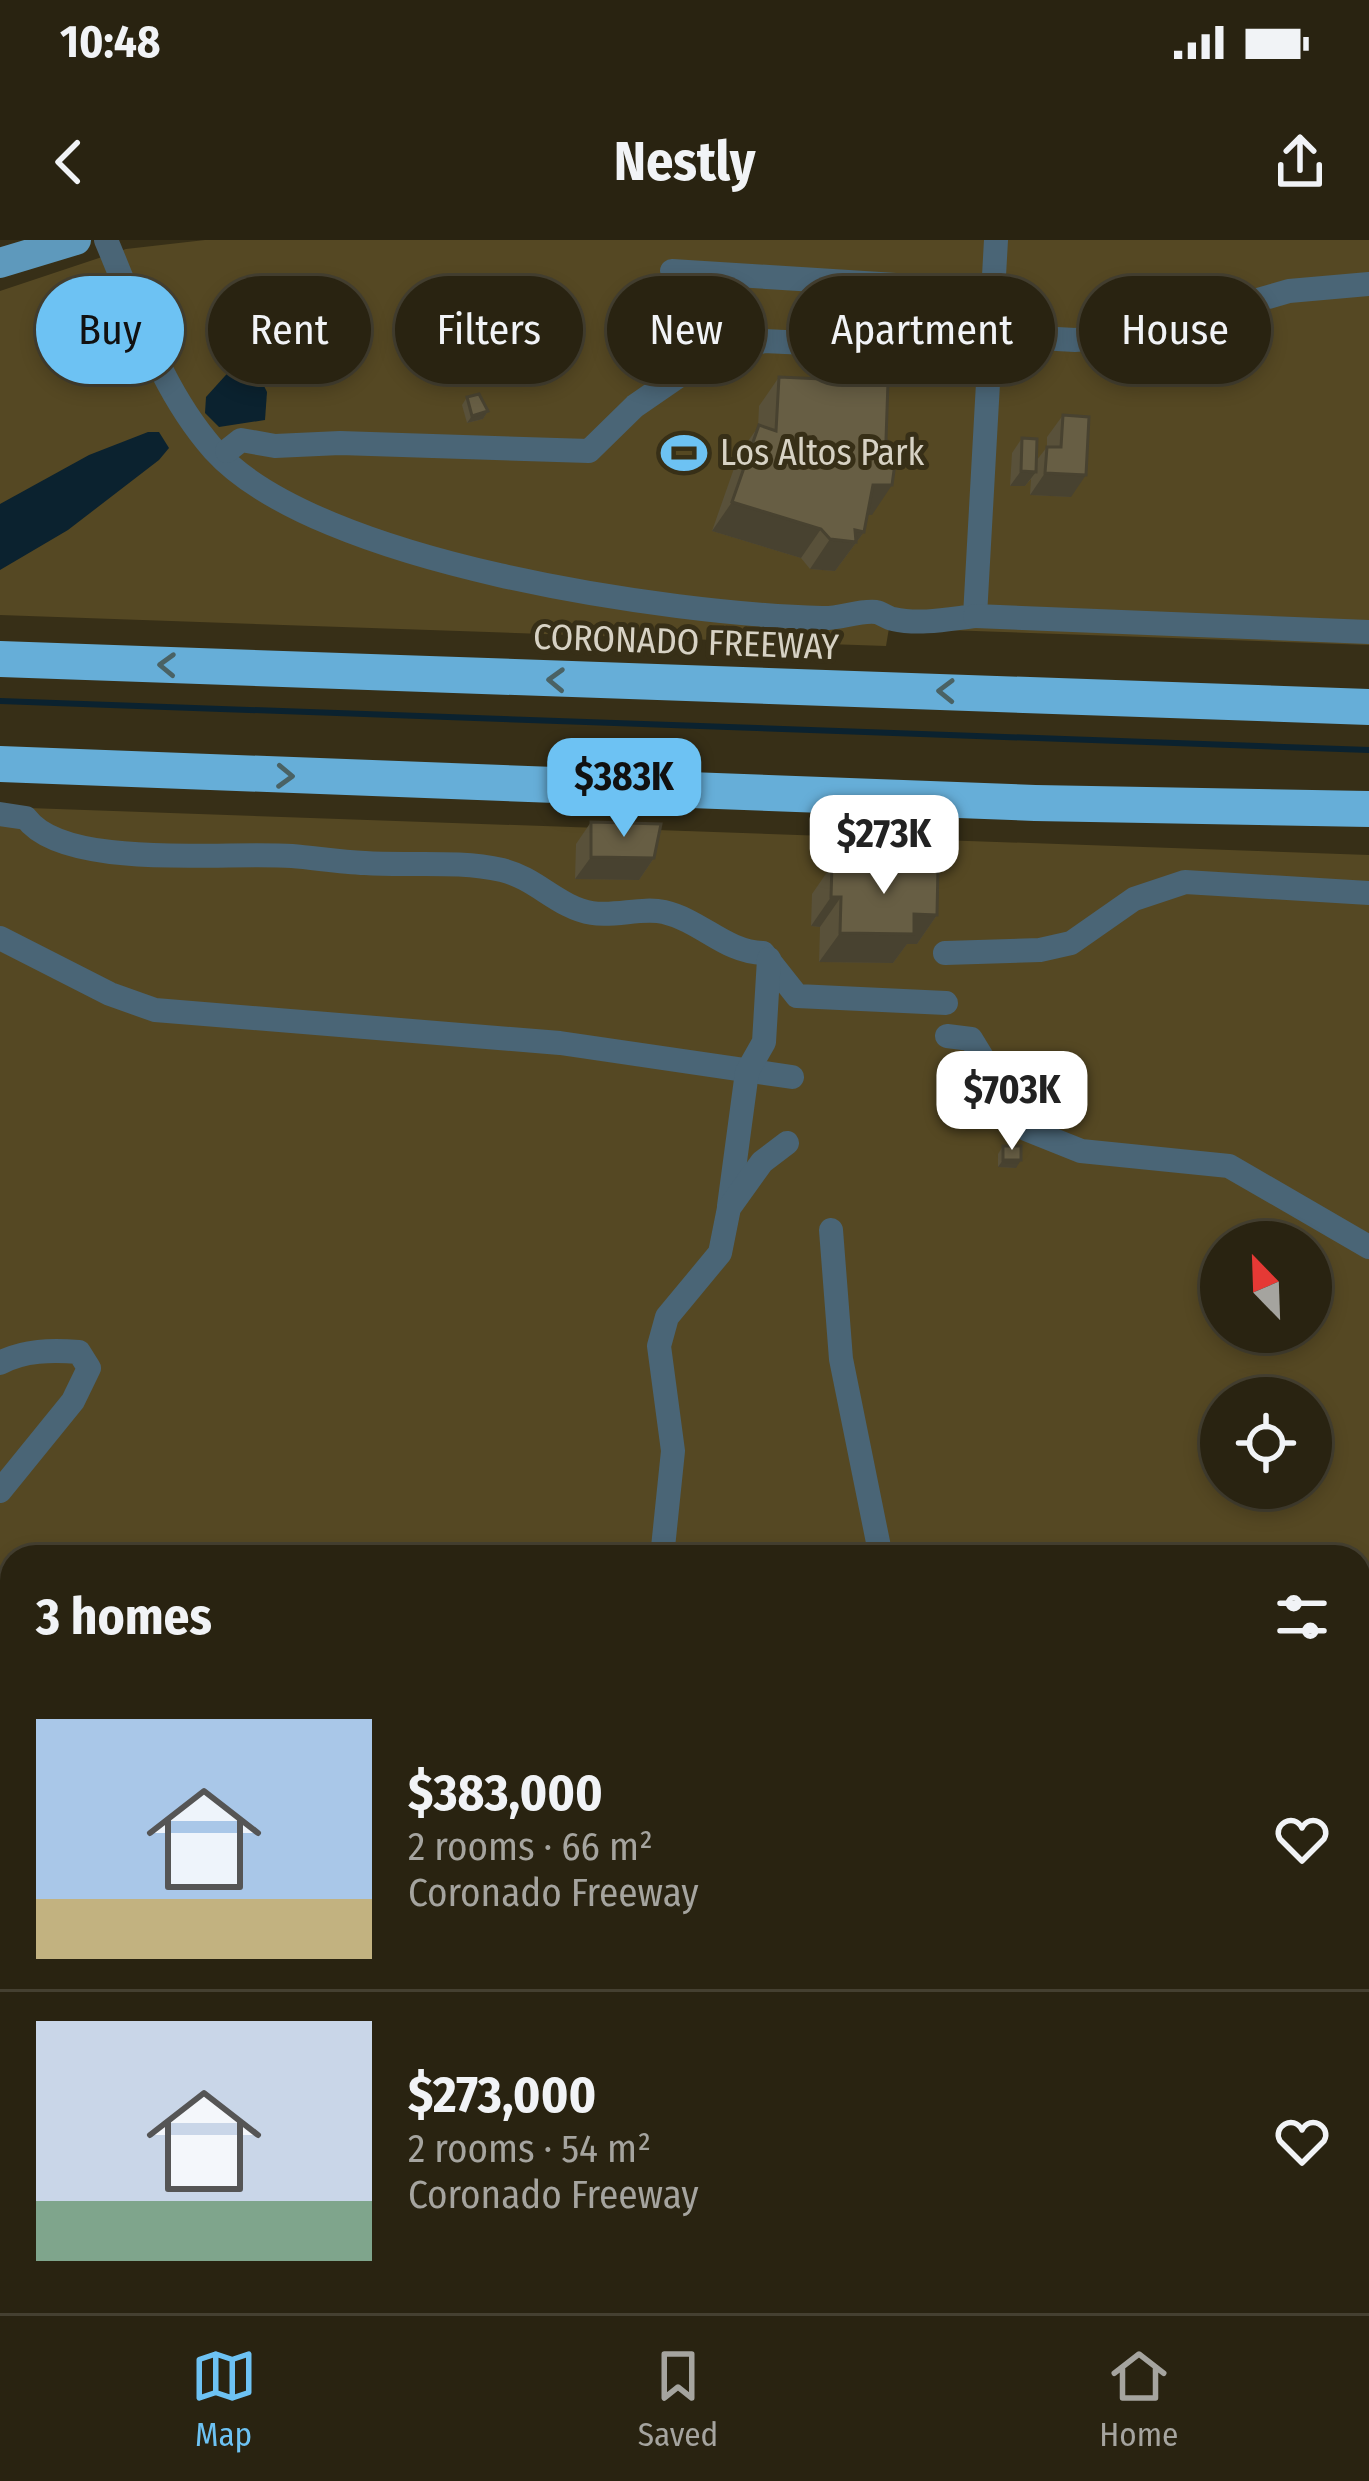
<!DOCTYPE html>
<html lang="en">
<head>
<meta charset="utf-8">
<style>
	body { margin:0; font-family:"Fira Sans Condensed",sans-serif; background:#352f1f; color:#f1f3f6; height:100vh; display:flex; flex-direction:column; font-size:45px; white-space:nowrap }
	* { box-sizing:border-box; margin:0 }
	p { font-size:39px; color:#a5a49f }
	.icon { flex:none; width:66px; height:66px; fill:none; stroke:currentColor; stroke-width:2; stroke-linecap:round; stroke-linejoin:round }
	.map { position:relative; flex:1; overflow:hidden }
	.panel { position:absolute; left:0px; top:1305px; width:1371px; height:768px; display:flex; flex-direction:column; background:#292311; border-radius:36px 36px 0 0; box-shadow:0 6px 18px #0003,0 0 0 3px #454031 }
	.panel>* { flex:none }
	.hud { position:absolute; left:36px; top:36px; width:1299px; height:108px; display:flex; gap:24px }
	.needle { width:78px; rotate:337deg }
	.tools { position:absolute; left:1200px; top:981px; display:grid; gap:24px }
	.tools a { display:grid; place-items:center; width:132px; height:132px; border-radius:50%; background:#292311; box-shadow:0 6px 18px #0003,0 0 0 3px #454031; font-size:60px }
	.price { position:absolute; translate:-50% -102px; padding:0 27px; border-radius:24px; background:#fff; color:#222; font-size:39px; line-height:78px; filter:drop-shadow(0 3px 6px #0008) }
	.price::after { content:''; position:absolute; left:50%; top:72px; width:36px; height:27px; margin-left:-18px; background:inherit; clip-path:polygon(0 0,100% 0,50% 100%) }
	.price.selected { background:#6dc2f3; color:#111 }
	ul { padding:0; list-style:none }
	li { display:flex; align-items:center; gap:36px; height:300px; padding:0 36px }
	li+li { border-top:3px solid #454031 }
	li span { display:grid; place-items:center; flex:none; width:336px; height:240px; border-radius:0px; color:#555 }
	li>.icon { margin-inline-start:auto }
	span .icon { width:144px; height:144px; fill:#fffc; stroke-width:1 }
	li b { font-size:51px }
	h2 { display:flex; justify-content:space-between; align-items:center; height:144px; padding:0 36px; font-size:51px }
	.tag { padding:0 42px; border-radius:54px; background:#292311; box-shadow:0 6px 18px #0003,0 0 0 3px #454031; font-size:42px; line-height:108px }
	.tag.selected { background:#6dc2f3; color:#111 }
	.status { display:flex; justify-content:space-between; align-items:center; height:84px; padding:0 60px; background:#292311; direction:ltr }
	.status svg { height:33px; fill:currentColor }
	header { display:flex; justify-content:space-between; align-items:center; height:156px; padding:0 36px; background:#292311; font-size:54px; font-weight:700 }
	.menu { display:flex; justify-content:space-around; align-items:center; height:168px; border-top:3px solid #454031; background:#292311; font-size:33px; color:#a5a49f }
	.menu a { display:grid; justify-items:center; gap:6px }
	.menu .selected { color:#6dc2f3 }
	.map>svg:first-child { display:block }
	.green { fill:#554823; fill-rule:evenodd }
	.water { fill:#0b222f }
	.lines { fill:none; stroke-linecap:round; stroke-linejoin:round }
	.stream { stroke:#0b222f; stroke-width:6 }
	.minor { stroke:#4a6576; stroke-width:24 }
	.major { stroke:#5e99bc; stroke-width:30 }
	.highway { stroke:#66aed8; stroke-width:36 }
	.wall { fill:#59513a }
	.shaded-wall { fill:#484230 }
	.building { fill:#675e44; stroke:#484230; stroke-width:3 }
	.oneway { stroke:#4a6264 }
	.labels { text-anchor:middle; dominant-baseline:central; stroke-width:10; stroke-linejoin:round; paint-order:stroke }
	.poi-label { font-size:36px; fill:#d7d2c4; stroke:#372f17; text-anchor:start }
	.street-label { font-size:36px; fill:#d7d2c4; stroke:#372f17 }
</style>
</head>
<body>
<div class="status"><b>10:48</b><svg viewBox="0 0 49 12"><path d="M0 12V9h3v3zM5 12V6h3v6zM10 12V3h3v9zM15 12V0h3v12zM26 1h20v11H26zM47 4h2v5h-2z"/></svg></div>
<header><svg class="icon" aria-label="back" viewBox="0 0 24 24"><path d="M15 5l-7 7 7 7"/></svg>Nestly<svg class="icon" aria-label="share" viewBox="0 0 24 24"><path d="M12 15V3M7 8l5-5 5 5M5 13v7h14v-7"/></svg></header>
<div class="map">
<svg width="1369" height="2073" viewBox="0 0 1369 2073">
	<rect width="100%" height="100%" fill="#372f17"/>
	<g class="green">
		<polygon points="205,0 1369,0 1369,405 889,388 886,406 0,375 0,51 126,9"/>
		<path d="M 0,567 L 1369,615 L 1369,1977 L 1359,1981 L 1359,1317 L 12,1317 L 12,2061 L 1171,2061 L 1143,2073 L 0,2073 ZM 1221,1002 L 1311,1002 L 1311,1092 L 1221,1092 ZM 1221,1158 L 1311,1158 L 1311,1248 L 1221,1248 Z"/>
	</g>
	<g class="water">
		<polygon points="234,126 258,134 267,152 265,180 219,187 205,173 206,157"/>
		<polygon points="148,192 159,192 169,208 159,220 68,290 0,330 0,264 89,215"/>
	</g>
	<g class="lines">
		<polyline class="stream" points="0,461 1369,510"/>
		<g class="minor">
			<path d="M 106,0 C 137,73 161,150 214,210 C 317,324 671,374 822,378 C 839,379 859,370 876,372 C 882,373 887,378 893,379 C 920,385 949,379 975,376 L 996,0"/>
			<polyline points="672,31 991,51"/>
			<polyline points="227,211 241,200 275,206 340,203 589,211 635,166 709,115 764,101 870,106 930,92 1075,100 1139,94 1289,51 1369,44"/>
			<polyline points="975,376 1369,392"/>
			<path d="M 0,574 L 26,578 C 65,631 228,611 292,616 C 316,618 340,622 365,623 C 410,626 458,620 502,630 C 536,638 559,668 592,673 C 615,677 642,667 664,672 C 702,681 725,712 763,713 L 797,756 L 946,763"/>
			<polyline points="0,698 110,754 155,770 560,803 792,837"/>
			<polyline points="945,713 1040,710 1071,703 1134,659 1185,642 1369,653"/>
			<polyline points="947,796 971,799 1026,889 1081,911 1229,926 1369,1007"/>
			<polyline points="729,966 747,832 764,802 769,719"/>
			<polyline points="831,990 841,1119 881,1317"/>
			<path d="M 0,1123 C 24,1110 52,1110 79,1112 L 89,1128 L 73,1161 L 0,1251"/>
			<polyline points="662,1317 673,1211 659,1106 667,1077 720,1013 729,968 762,922 787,903"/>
			<polyline points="1359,1507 1369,1501"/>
			<polyline points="0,1800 12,1792"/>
			<polyline points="1359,1898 1369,1896"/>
			<polyline points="1359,2015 1369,2011"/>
			<polyline points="878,2061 889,2073"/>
			<polyline points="107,2073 112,2061"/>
			<polyline points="1038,2073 1049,2061"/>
			<polyline points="1217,2073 1247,2061"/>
		</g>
		<polyline class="major" points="0,23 76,0"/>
		<g class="highway">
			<polyline points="0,419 1369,467"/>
			<polyline points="0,524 1035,563 1369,569"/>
		</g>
	</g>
	<g class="wall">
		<polygon points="779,137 886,200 872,275 867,274 864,292 835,331 810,329 801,318 712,291 739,214 758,187 759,166"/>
		<polygon points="467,157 488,171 483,179 467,183 462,165"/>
		<polygon points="1063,175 1071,257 1030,255 1031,239 1025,246 1010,246 1012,213 1022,198 1036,221 1047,207 1047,197"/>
		<polygon points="591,582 654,618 639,640 575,639 576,604"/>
		<polygon points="832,625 937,675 917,704 907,704 893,723 819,722 820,687 811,686 812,654"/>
		<polygon points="1003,906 1016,928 998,927 998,914"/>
	</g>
	<g class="shaded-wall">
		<polygon points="488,171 483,179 467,183 472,176"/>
		<polygon points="1021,231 1036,232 1025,246 1010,246"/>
		<polygon points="1045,233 1086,235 1071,257 1030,255"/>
		<polygon points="873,245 892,245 872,275 852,274"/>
		<polygon points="732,262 821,289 801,318 712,291"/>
		<polygon points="855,290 864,292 835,331 810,329 830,299"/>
		<polygon points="591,617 654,618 639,640 575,639"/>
		<polygon points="831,657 841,657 820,687 811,686"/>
		<polygon points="914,674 937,675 917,704 907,704 893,723 819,722 840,693"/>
		<polygon points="1003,920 1021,920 1016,928 998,927"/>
	</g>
	<g class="building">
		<polygon points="779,137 888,142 886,200 897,209 892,245 873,245 864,292 855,290 856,302 830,299 821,289 732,262 759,185 776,191"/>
		<polygon points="479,154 488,171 472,176 467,157"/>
		<polygon points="1063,175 1089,177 1086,235 1045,233 1047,207 1061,207"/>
		<polygon points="1022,198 1037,199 1036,232 1021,231"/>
		<polygon points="591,582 661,584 654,618 591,617"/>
		<polygon points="832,625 938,627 937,675 914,674 914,694 840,693 841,657 831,657"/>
		<rect x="1003" y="906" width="18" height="14"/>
		<polygon points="1369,2058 1369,2073 1346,2073 1344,2069"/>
	</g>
	<defs><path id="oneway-chevron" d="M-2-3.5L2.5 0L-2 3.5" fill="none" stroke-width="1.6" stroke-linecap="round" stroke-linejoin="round" transform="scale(3)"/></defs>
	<g class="oneway">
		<use href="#oneway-chevron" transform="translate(167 425) rotate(-178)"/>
		<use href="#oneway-chevron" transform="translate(556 440) rotate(-178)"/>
		<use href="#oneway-chevron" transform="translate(946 451) rotate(-179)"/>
		<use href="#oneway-chevron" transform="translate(285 536) rotate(2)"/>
	</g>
	<defs>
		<g id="stadium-bare" transform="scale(3.6)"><path d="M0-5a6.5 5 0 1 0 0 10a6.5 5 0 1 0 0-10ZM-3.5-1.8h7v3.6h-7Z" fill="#6dc2f3" stroke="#372f17" stroke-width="2.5" paint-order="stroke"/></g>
	</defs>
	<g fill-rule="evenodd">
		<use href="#stadium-bare" x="684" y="213"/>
	</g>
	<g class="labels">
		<g class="poi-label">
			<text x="720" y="213">Los Altos Park</text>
		</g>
		<g class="street-label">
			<text transform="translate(686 402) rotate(2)">CORONADO FREEWAY</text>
		</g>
	</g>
</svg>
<div class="tools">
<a><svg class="needle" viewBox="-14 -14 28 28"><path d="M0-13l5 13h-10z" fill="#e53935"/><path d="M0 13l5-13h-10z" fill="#a5a49f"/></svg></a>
<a><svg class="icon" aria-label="locate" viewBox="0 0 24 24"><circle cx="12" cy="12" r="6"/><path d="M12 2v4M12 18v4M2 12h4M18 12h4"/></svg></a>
</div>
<b class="price selected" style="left:624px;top:600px">$383K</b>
<b class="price" style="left:884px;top:657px">$273K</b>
<b class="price" style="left:1012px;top:913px">$703K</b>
<div class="hud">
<a class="tag selected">Buy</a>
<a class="tag">Rent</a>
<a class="tag">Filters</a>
<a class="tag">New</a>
<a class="tag">Apartment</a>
<a class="tag">House</a>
</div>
<section class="panel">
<h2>3 homes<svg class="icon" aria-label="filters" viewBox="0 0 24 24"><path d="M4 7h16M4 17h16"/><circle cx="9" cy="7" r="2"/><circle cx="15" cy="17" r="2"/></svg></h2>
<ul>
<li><span style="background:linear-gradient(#a9c7e8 75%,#c2b280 0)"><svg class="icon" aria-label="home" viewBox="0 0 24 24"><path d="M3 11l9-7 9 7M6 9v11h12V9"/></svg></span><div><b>$383,000</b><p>2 rooms · 66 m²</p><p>Coronado Freeway</p></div><svg class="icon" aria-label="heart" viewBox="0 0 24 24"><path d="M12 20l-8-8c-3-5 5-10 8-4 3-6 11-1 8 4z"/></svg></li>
<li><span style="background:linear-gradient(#c9d6e8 75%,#7fa58c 0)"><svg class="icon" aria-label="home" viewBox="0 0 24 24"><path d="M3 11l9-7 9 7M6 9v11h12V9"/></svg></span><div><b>$273,000</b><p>2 rooms · 54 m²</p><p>Coronado Freeway</p></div><svg class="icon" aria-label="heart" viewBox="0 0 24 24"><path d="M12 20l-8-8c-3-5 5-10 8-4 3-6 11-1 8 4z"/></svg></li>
</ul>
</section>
</div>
<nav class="menu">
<a class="selected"><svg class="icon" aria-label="map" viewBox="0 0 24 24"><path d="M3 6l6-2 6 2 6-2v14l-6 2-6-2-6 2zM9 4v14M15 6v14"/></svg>Map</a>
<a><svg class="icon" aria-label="saved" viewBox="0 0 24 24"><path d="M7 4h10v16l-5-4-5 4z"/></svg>Saved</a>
<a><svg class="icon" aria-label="home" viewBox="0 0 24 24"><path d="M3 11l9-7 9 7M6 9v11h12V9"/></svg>Home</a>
</nav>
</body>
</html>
